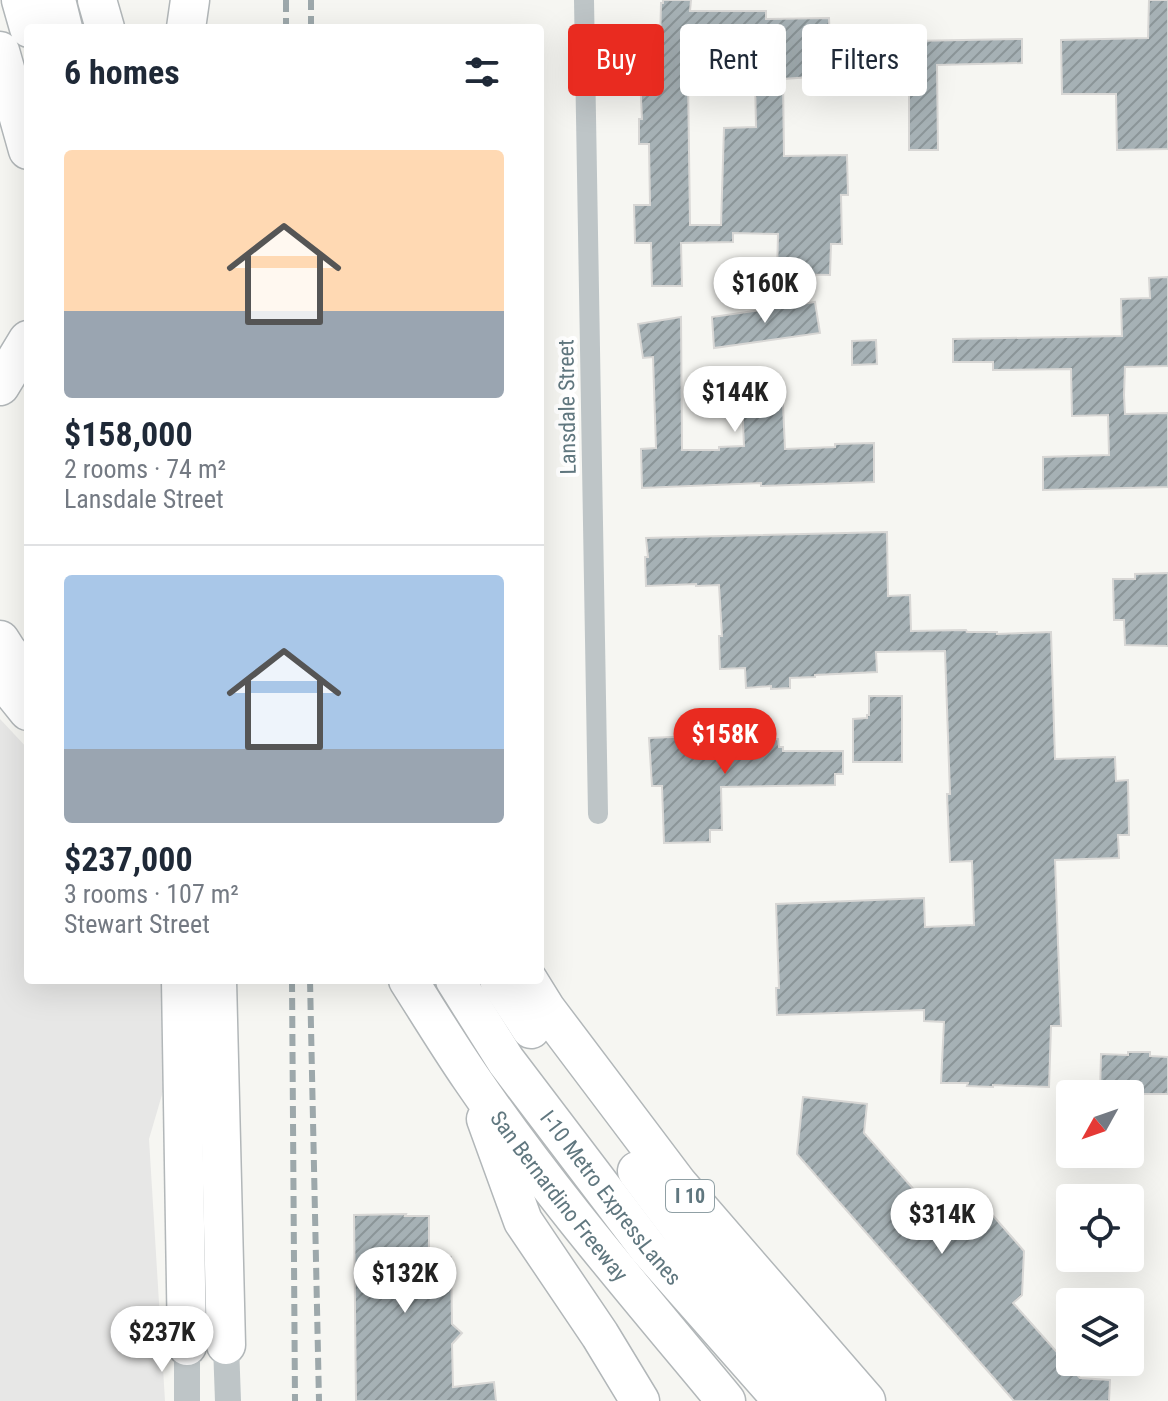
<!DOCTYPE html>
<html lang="en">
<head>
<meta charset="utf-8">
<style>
	body { margin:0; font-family:"Roboto Condensed",sans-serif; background:#f2f2f3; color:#1f2937; height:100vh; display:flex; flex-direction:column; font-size:30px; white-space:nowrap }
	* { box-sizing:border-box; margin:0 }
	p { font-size:26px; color:#747a83 }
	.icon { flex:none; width:44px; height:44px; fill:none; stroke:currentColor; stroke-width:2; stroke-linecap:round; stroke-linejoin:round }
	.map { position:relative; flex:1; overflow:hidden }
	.sheet { position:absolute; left:24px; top:24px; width:520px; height:960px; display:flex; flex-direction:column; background:#fff; border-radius:8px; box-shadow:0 8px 32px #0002 }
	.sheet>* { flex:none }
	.banner { position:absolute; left:568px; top:24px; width:480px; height:72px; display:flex; gap:16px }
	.needle { width:52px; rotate:230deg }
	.fabs { position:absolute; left:1056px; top:1080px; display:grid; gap:16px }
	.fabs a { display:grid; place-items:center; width:88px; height:88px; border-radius:8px; background:#fff; box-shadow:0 8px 32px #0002; font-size:40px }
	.price { position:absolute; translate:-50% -68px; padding:0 18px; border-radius:28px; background:#fff; color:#222; font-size:26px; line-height:52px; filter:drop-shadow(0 2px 4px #0008) }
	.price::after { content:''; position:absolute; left:50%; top:48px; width:24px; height:18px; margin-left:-12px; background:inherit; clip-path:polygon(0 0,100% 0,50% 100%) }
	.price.current { background:#e92b20; color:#fff }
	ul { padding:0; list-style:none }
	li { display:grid; align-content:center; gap:16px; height:424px; padding:0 40px }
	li+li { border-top:2px solid #e0e1e3 }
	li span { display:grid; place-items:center; height:248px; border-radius:8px; color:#555 }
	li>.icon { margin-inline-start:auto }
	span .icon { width:144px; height:144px; fill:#fffc; stroke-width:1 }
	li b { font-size:34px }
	h2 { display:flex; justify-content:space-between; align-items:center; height:96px; padding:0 40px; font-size:34px }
	.pill { padding:0 28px; border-radius:8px; background:#fff; box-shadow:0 8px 32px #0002; font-size:28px; line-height:72px }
	.pill.current { background:#e92b20; color:#fff }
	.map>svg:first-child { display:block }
	.built { fill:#e7e7e6 }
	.building { fill:url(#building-hatch); stroke:#d8d7d5; stroke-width:2; fill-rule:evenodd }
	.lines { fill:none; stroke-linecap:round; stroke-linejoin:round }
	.motorway-casing { stroke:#b2b7b9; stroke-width:41 }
	.minor { stroke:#bec5c7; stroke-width:20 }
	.tertiary { stroke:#bec5c7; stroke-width:26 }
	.motorway { stroke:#fff; stroke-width:38 }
	.rail { stroke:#9da8ab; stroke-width:6; stroke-dasharray:12 6; stroke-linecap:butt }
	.labels { text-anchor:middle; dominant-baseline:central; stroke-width:8; stroke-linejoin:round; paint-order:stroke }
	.shield { fill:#fff; stroke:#90a0a5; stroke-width:2 }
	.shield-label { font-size:20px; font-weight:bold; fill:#60777f }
	.street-label { font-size:22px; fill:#60777f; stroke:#fff }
</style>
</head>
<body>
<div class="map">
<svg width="1168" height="1401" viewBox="0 0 1168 1401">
	<defs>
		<pattern id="building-hatch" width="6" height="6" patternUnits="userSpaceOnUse" patternTransform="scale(2)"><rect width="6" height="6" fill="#a6b1b5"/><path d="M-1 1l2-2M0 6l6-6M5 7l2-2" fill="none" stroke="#8b9598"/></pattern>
	</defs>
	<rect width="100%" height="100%" fill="#f6f6f2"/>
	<polygon class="built" points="0,719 28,749 28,980 163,980 181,1030 149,1139 165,1401 0,1401"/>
	<g class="building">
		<path d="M 663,0 L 691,0 L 690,11 L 766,11 L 766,19 L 829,18 L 830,43 L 848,43 L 848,45 L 909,43 L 909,41 L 1022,39 L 1022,63 L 937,65 L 938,150 L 909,150 L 909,89 L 877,90 L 876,67 L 824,68 L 825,76 L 783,79 L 784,156 L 847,155 L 848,195 L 841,195 L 842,244 L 831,244 L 830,275 L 777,274 L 778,234 L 733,233 L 733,242 L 681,243 L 682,286 L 652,286 L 651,243 L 635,243 L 634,205 L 650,205 L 649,144 L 639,144 L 639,119 L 642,119 L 639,57 L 642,57 L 642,46 L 660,45 L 661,3 L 663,3 ZM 688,77 L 755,79 L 756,127 L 724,128 L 721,225 L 690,225 Z"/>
		<polygon points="1149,0 1168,0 1168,149 1117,150 1116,94 1062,94 1061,40 1148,38"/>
		<polygon points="1168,277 1168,366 1125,367 1124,395 1125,414 1168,413 1168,487 1043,490 1043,457 1109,455 1108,415 1072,416 1071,369 993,370 993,362 953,362 953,339 1122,336 1121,299 1150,298 1149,278"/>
		<polygon points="815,302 820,333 714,348 712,317"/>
		<polygon points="681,317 682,450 719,450 719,447 744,446 742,400 746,400 745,383 782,381 785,449 835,447 835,444 874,443 874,482 761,486 761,483 642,488 641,449 656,448 653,357 643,358 638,324"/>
		<polygon points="876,340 877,364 852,365 852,341"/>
		<polygon points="887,532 888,596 910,595 911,631 966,630 967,632 997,632 997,634 1051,632 1055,759 1115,757 1116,781 1128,780 1129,835 1118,835 1119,858 1055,860 1061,1026 1051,1026 1049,1087 993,1085 993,1087 967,1086 968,1083 941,1083 944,1022 924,1021 924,1010 777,1015 776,988 779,988 776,904 924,898 925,927 974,925 972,861 950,862 947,794 950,794 945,651 876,652 877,672 815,675 815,677 790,678 790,688 771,689 771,686 746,688 745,668 720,669 719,636 722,636 719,585 696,586 696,584 646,586 645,557 648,557 646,538"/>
		<polygon points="1168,573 1168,646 1125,645 1124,620 1114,620 1113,579 1135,579 1135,574"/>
		<polygon points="869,696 902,696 902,762 853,762 853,719 867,718 867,715 869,715"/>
		<polygon points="716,721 717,740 778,739 779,747 783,747 783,751 843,751 843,774 835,774 835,785 721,787 722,830 710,830 710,842 664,843 662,786 652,786 649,738 695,736 694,722"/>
		<polygon points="1128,1052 1150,1052 1150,1056 1168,1057 1168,1094 1100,1094 1101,1054 1128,1055"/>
		<polygon points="803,1097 867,1104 864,1133 931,1209 940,1201 979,1204 986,1213 989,1211 1024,1251 1022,1295 1013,1303 1080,1378 1110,1380 1109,1401 1014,1401 797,1154"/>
		<polygon points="406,1214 405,1216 429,1216 429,1257 451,1257 452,1324 462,1333 452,1344 453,1387 494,1382 496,1401 356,1401 354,1215"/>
	</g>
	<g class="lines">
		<g class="motorway-casing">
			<g id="motorway">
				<polyline points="21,0 29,28"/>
				<polyline points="56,0 63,28"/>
				<polyline points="97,0 105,28"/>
				<polyline points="186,28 190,0"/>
				<polyline points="0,51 28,150"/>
				<polyline points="0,386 28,340"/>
				<polyline points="0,640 7,651 28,676"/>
				<polyline points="0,676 28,711"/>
				<polyline points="181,980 187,1346"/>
				<polyline points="217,980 226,1345"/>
				<path id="s1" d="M 408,980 C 429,1013 449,1046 471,1078 C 548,1191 639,1296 726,1401"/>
				<path id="s2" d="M 455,980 L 506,1061 L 648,1248 L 783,1401"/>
				<polyline points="499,980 531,1029"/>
				<polyline points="528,980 546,1009 678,1184 866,1401"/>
				<polyline points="486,1119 523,1221 600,1335 640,1401"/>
				<polyline points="637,1171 733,1298 825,1401"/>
			</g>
		</g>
		<polyline class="minor" points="584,0 598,814"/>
		<g class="tertiary">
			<polyline points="226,1345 228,1401"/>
			<polyline points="187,1346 187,1401"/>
		</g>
		<use href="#motorway" class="motorway"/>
		<g class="rail">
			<polyline points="286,0 286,28"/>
			<polyline points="311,28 311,0"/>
			<polyline points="292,980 295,1401"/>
			<polyline points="310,980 319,1401"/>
		</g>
	</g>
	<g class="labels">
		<rect class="shield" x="666" y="1180" width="48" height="32" rx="6"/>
		<g class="shield-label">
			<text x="690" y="1196">I 10</text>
		</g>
		<g class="street-label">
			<text transform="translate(567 407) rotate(-91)">Lansdale Street</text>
			<text stroke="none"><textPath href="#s1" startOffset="264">San Bernardino Freeway</textPath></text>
			<text stroke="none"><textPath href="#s2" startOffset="268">I-10 Metro ExpressLanes</textPath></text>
		</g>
	</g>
</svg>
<div class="fabs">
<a><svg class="needle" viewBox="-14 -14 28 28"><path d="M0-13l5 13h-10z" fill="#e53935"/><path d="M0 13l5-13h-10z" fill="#747a83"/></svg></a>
<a><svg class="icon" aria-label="locate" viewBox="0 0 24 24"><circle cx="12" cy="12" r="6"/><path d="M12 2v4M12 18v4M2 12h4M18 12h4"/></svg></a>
<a><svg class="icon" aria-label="layers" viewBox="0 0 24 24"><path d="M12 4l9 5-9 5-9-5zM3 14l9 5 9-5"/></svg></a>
</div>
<b class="price" style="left:765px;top:325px">$160K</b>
<b class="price" style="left:735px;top:434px">$144K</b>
<b class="price current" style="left:725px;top:776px">$158K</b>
<b class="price" style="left:942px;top:1256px">$314K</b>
<b class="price" style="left:405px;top:1315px">$132K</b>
<b class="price" style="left:162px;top:1374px">$237K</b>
<div class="banner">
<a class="pill current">Buy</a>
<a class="pill">Rent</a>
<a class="pill">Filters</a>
</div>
<section class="sheet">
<h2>6 homes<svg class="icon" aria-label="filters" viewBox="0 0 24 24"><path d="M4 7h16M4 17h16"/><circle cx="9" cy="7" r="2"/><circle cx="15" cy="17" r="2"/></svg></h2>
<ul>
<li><span style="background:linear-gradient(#ffd9b3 65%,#9aa5b1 0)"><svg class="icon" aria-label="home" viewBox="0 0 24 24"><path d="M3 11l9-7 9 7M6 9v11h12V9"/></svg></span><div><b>$158,000</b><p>2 rooms · 74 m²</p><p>Lansdale Street</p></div></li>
<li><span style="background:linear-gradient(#a9c7e8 70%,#9aa5b1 0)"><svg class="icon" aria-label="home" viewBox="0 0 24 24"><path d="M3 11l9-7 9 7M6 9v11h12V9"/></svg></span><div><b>$237,000</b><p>3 rooms · 107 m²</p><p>Stewart Street</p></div></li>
</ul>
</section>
</div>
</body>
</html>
